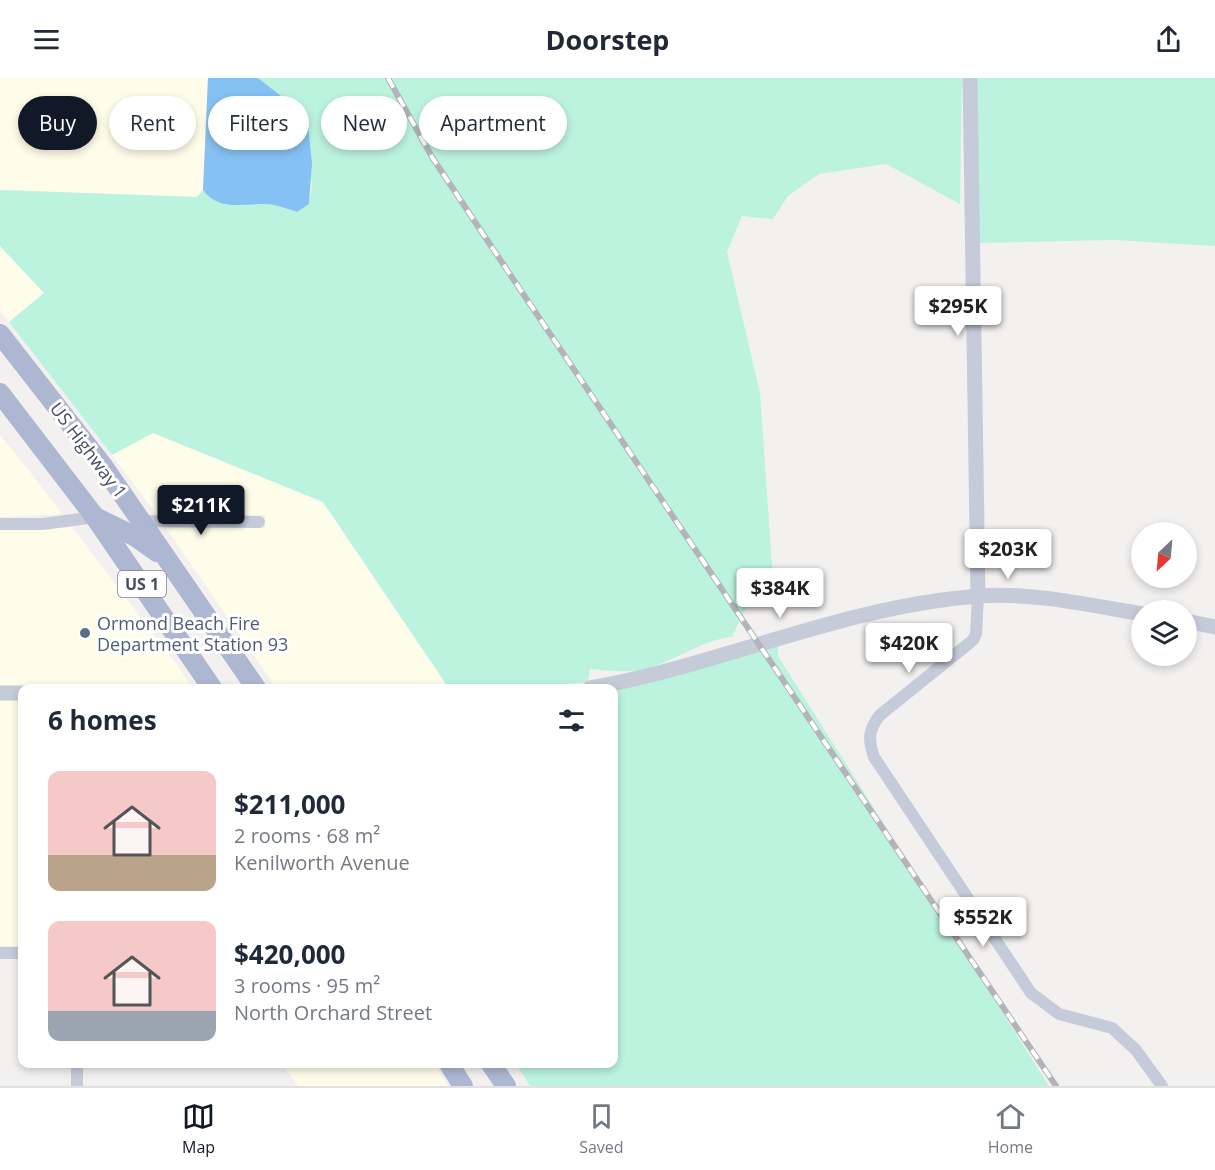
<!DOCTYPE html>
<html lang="en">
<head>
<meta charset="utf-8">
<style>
	body { margin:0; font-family:"Open Sans",sans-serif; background:#f6f6f7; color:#1f2937; height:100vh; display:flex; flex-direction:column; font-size:22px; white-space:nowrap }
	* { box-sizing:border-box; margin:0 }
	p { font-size:20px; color:#747a83 }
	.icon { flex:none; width:33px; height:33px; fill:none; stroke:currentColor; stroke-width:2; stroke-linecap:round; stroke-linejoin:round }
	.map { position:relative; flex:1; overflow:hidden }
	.sheet { position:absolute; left:18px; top:606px; width:600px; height:384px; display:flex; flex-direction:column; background:#fff; border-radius:12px; box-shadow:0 3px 9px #0003 }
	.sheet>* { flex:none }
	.hud { position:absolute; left:18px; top:18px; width:600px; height:54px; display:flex; gap:12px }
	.needle { width:39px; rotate:206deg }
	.buttons { position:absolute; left:1131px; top:444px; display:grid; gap:12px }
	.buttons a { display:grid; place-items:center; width:66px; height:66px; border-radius:50%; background:#fff; box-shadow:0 3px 9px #0003; font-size:30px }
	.price { position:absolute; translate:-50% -51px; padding:0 14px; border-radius:6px; background:#fff; color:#222; font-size:20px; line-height:39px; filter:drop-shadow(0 2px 3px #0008) }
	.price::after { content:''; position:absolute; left:50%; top:36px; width:18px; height:14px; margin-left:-9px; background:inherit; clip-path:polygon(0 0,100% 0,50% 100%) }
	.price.current { background:#111827; color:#fff }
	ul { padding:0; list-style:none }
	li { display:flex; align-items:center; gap:18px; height:150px; padding:0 30px }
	li span { display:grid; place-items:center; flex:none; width:168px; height:120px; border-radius:12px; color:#555 }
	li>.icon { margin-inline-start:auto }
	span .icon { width:72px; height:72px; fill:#fffc; stroke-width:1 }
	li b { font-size:26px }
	h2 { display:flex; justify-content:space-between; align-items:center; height:72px; padding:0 30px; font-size:26px }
	.tag { padding:0 21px; border-radius:27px; background:#fff; box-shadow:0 3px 9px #0003; font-size:21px; line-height:54px }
	.tag.current { background:#111827; color:#fff }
	header { display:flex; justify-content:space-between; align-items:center; height:78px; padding:0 30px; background:#fff; font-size:27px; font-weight:700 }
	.menu { display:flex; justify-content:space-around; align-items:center; height:84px; border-top:2px solid #e0e1e3; background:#fff; font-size:16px; color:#747a83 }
	.menu a { display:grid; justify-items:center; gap:3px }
	.menu .current { color:#111827 }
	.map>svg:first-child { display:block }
	.commercial { fill:#fefdea }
	.green { fill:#bcf3df }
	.water { fill:#86c1f3 }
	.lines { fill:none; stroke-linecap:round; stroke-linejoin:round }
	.minor { stroke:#c6cbd9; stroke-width:12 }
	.tertiary { stroke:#c6cbd9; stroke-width:15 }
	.primary { stroke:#aeb7d1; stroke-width:20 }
	.rail-casing { stroke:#b2b3bb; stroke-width:6 }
	.rail { stroke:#fff; stroke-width:4; stroke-dasharray:11; stroke-linecap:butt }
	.service-dot { fill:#5c6f8a; stroke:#fff; stroke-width:2 }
	.labels { text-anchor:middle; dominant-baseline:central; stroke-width:6; stroke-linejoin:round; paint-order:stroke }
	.shield { fill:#fff; stroke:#7e8290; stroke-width:1.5 }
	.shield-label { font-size:16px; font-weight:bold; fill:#474d60 }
	.street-label { font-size:18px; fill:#474d60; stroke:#fff }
	.service-label { font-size:18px; fill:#4e5e75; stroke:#fff; text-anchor:start }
</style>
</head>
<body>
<header><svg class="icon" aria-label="menu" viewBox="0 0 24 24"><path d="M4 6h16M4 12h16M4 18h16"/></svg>Doorstep<svg class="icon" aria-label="share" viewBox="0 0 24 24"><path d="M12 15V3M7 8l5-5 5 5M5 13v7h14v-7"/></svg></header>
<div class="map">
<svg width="1215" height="1008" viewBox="0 0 1215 1008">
	<rect width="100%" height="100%" fill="#f3f1f0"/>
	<g class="commercial">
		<polygon points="0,0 208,0 203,112 197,119 0,112"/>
		<polygon points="0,168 44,215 9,244 0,233"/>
		<polygon points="153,355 323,424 448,609 275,608 166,450 265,450 266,437 156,436 112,377"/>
		<polygon points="0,357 27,390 62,436 0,439"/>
		<polygon points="72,449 180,591 191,608 0,608 0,452"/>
		<rect x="0" y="622" width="22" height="246"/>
		<polygon points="282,986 434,986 448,1008 298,1008"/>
	</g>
	<g class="green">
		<path d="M 258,0 L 962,0 L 960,126 L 886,86 L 819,96 L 788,118 L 773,141 L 742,138 L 727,174 L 760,315 L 773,501 L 752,517 L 732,559 C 697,562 668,590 632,593 C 618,594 604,592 590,591 L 588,604 L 529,609 L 448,609 L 323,424 L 153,355 L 112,377 L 9,244 L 44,215 L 0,168 L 0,112 L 197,119 L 203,112 C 220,135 246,122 269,126 C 278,128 288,132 297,134 L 309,126 L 312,108 L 303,35 Z"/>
		<polygon points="977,0 1215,0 1215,168 1113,162 979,165"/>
		<polygon points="778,566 778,578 1049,1008 530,1008 516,986 614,986 614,613"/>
	</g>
	<path class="water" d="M 208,0 L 258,0 L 303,35 L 308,47 L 312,85 L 309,126 L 297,134 C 287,131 275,126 265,126 C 243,126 218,133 203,112 Z"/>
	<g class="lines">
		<g class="minor">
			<polyline points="142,443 259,444"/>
			<polyline points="0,446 43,446 95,439"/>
			<path d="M 978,518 L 976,556 L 973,562 L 880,637 C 868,652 868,662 874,679 L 1031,915 L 1059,936 L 1112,950 L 1136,972 L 1162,1008"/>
			<polyline points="0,875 22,875"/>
			<polyline points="77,986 77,1008"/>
		</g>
		<g class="tertiary">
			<polyline points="970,0 978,518"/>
			<polyline points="1186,543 1215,549"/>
			<path d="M 590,610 C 721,587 844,528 979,518 C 1033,514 1088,527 1142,536"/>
			<polyline points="0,615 22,615"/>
		</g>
		<g class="primary">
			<polyline points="0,256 103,388 256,610"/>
			<polyline points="0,315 95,439 212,610"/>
			<polyline points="95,439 136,459 157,474"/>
			<polyline points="449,986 463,1008"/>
			<polyline points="491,986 506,1008"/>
		</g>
		<g class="rail-casing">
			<polyline id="rail" points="388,0 432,79 491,168 1056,1008"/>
		</g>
		<use href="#rail" class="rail"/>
	</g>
	<circle class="service-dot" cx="85" cy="555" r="6"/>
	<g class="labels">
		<rect class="shield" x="118" y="493" width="48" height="26" rx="4.5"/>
		<g class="shield-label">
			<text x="142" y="506">US 1</text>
		</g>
		<g class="street-label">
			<text transform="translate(89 372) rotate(53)">US Highway 1</text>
		</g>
		<g class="service-label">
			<text x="97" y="545">Ormond Beach Fire<tspan x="97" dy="21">Department Station 93</tspan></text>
		</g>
	</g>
</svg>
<div class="buttons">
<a><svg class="needle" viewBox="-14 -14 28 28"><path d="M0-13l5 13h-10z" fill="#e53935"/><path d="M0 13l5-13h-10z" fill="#747a83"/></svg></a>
<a><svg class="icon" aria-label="layers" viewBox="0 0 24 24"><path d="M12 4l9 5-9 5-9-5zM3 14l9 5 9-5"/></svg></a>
</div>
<b class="price" style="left:958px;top:259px">$295K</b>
<b class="price current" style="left:201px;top:458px">$211K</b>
<b class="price" style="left:1008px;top:502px">$203K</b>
<b class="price" style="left:780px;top:541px">$384K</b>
<b class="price" style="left:909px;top:596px">$420K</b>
<b class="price" style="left:983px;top:870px">$552K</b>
<div class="hud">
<a class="tag current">Buy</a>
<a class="tag">Rent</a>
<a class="tag">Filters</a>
<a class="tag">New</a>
<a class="tag">Apartment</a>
</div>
<section class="sheet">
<h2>6 homes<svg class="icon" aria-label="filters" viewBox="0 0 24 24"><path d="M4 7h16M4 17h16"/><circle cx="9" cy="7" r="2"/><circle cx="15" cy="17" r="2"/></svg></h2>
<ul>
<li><span style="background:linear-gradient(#f6c9c9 70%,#b9a48a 0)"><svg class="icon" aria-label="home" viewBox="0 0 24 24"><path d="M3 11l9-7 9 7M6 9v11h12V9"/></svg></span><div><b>$211,000</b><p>2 rooms · 68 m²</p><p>Kenilworth Avenue</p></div></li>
<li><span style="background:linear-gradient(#f6c9c9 75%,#9aa5b1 0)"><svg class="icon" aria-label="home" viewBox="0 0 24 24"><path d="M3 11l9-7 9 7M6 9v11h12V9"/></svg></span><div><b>$420,000</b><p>3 rooms · 95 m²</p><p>North Orchard Street</p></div></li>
</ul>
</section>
</div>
<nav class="menu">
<a class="current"><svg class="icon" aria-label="map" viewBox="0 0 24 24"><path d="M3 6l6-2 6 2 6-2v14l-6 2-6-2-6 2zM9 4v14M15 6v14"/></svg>Map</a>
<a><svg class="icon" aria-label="saved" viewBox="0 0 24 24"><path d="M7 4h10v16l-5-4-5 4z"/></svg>Saved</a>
<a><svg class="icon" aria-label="home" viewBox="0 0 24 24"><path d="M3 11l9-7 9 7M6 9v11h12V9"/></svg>Home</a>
</nav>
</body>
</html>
